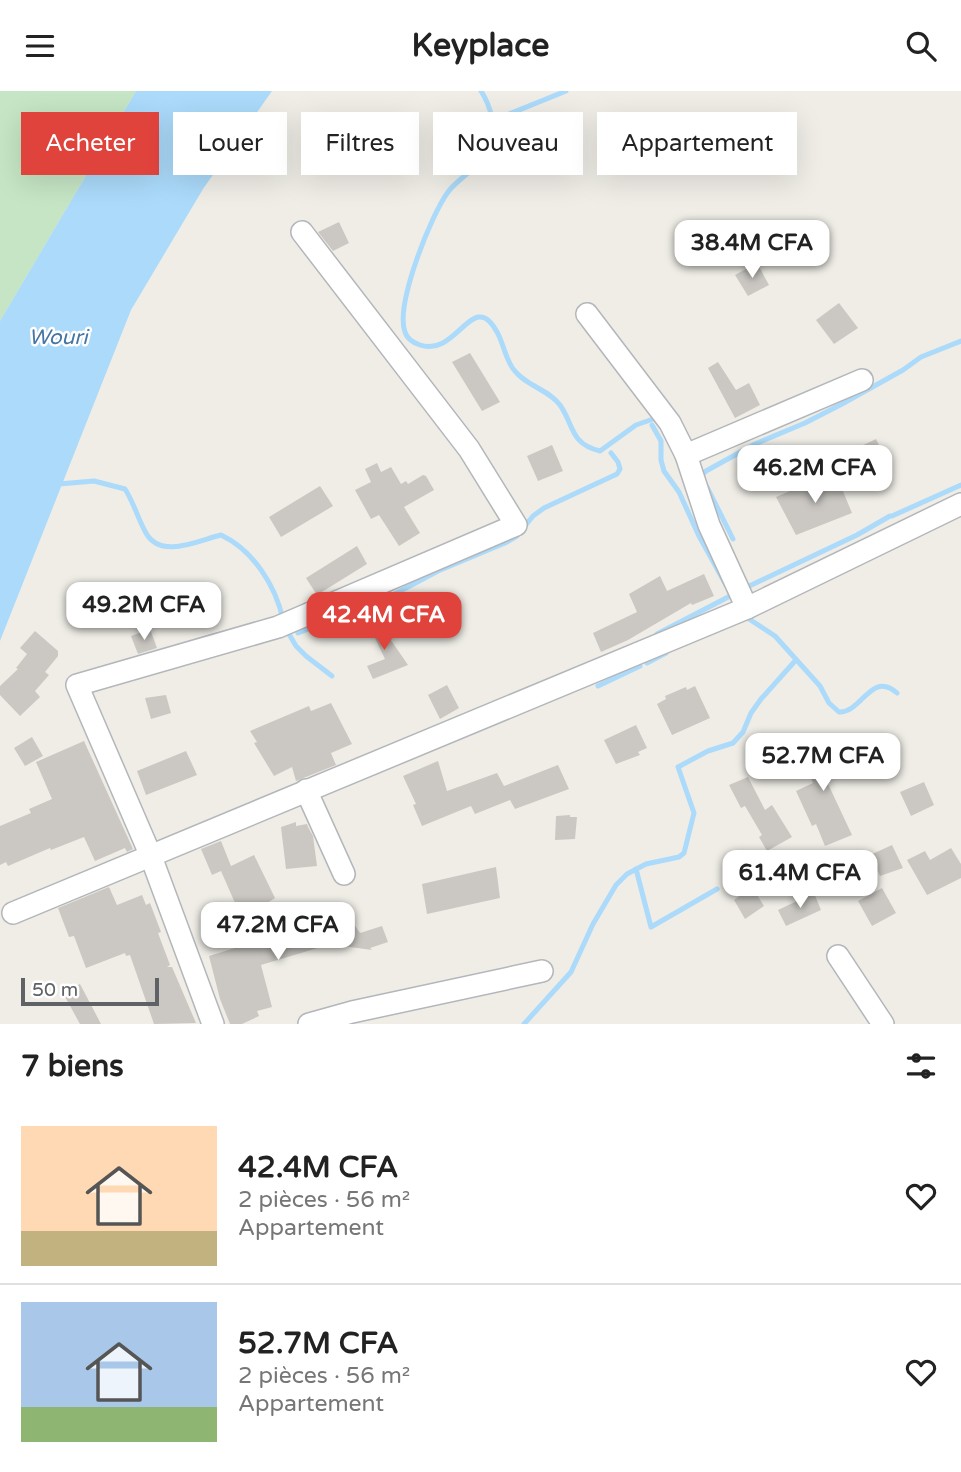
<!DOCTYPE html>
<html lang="fr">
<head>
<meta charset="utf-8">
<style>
	body { margin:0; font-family:"Varela Round",sans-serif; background:#f6f6f6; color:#222; height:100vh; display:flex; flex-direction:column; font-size:26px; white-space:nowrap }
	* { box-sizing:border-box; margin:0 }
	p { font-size:23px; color:#767676 }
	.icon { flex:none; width:38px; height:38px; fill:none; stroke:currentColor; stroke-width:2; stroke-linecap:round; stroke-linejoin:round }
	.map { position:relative; height:933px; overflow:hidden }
	.details { display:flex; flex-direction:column; background:#fff; flex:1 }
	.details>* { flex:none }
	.hud { position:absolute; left:21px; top:21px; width:920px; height:63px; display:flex; gap:14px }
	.scale { position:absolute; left:21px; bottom:18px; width:138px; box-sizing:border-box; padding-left:7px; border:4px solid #5e6166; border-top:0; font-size:19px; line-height:24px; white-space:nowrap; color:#5e6166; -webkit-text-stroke:5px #fff; paint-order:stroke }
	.price { position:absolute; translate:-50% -60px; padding:0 16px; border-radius:14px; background:#fff; color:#222; font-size:23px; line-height:46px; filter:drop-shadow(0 2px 4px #0008) }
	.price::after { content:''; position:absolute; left:50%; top:42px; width:21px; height:16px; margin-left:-10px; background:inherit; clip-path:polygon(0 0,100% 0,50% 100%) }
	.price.on { background:#df433c; color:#fff }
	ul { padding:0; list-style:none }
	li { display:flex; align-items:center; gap:21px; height:175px; padding:0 21px }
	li+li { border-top:2px solid #e0e0e0 }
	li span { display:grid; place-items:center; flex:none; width:196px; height:140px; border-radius:0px; color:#555 }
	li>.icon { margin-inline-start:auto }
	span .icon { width:84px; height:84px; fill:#fffc; stroke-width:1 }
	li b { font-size:30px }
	h2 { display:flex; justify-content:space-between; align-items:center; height:84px; padding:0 21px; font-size:30px }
	.tag { padding:0 24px; border-radius:0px; background:#fff; box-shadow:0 7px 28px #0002; font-size:24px; line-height:63px }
	.tag.on { background:#df433c; color:#fff }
	header { display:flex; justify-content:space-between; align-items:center; height:91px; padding:0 21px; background:#fff; font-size:32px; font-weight:700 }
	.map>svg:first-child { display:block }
	.green { fill:#c5e5c4 }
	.water { fill:#abdafa }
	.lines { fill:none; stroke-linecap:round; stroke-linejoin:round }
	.stream { stroke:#abdafa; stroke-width:5 }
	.building { fill:#cbc8c3 }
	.street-casing { stroke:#b3b6ba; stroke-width:24 }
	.street { stroke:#fff; stroke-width:21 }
	.labels { text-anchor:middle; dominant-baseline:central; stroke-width:5; stroke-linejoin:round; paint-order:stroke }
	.water-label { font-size:21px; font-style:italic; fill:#4576a3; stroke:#fff }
</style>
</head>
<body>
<header><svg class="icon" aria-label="menu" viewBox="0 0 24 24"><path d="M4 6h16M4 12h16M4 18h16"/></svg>Keyplace<svg class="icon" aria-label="search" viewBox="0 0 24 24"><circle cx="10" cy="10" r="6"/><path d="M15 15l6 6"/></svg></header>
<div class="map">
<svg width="961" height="933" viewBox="0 0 961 933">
	<rect width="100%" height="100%" fill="#efede6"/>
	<polygon class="green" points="0,0 136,0 0,230"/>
	<polygon class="water" points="136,0 272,0 203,98 131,219 0,550 0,230"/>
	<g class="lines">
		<g class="stream">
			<path d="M 481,0 C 490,14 498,39 491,55 C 483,75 460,85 448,101 C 431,124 395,214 405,241 C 407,248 414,252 420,254 C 457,267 473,196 497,241 C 504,253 505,268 514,279 C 526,295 548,298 560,314 C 574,334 570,353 600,360 L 636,334 L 659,326"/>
			<polyline points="492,30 566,0"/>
			<polyline points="652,334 661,350 661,369 664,380 679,401 699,445 726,494"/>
			<polyline points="701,388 702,384 706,380 755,353 805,332 842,313 903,279 921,266 961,250"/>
			<path d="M 59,393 L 94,390 L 125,398 C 134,412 138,428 146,442 C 161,469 199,449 221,444 C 253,459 276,495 283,529"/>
			<polyline points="707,396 733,448"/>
			<polyline points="892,425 961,394"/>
			<polyline points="743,498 857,444 890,425"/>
			<path d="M 746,526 L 775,545 L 820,595 L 829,612 L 839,621 C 862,622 871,579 897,602"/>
			<polyline points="286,538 296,555 306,565 332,585"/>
			<polyline points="298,542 389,506 438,480 505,452 517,445 533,425 544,417 617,383 620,378 618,371 611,362"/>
			<polyline points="657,543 732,504 731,502"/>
			<polyline points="647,572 666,562"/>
			<polyline points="598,595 640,575"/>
			<polyline points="636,778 651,836 717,798"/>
			<polyline points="524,933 571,881 593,833 616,794 627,783 646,773 679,766 684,762 694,722 678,676 708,660 733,652 743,641 751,622 761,608 795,570"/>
		</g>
	</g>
	<g class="building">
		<polygon points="339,131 349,152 333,160 318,141"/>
		<polygon points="757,172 769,194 748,205 735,184"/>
		<polygon points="839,212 858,237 834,253 816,229"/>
		<polygon points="470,262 500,311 482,320 452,271"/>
		<polygon points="718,271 736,299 749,292 760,314 735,327 708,277"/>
		<polygon points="876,348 883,362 888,362 892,377 867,386 862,375 840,386 832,369"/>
		<polygon points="552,354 563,380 538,390 527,365"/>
		<polygon points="377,372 381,381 391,376 401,393 406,390 408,393 423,384 426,385 434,399 404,416 420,442 399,455 379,424 371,428 355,399 371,391 365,378"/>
		<polygon points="835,381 852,422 796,444 776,406 806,393 808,398"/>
		<polygon points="320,395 333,415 281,446 269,426"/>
		<polygon points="357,455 367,473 317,504 306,487"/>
		<polygon points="704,483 714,505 692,514 691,512 628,549 601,561 593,542 637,521 629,503 660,485 667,500"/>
		<polygon points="112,512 121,531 106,537 97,519"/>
		<polygon points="373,523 408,574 373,588 367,575 385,568 366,528"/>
		<polygon points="150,538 157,557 138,563 131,545"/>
		<polygon points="35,540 58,560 58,565 45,581 49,584 35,600 40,606 20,625 0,604 0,595 18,578 16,577 27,563 20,557"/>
		<polygon points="447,594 459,617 440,628 428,604"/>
		<polygon points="695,595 710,627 672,644 657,613 666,608 665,605 686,596 687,599"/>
		<polygon points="166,604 171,622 151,628 145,607"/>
		<polygon points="331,612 352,653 331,662 336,674 296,690 292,676 274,685 254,652 257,651 250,640 309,615 311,620"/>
		<polygon points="636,634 647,657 638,661 640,664 616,673 604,649"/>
		<polygon points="32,646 43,665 25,675 14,657"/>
		<polygon points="831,646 842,669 821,678 852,744 825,755 816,733 812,735 796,700 813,692 799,660"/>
		<polygon points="84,650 133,758 127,761 125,757 95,770 84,746 51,759 50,757 8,775 6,771 0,774 0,735 31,722 29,718 52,708 36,671"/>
		<polygon points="186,660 197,684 146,704 137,680"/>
		<polygon points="438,670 447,700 497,682 504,695 558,674 569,698 515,718 510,709 475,723 471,715 422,735 413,714 416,713 403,685"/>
		<polygon points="748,686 765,719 772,714 792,746 767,760 759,746 762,744 745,715 741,717 729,694"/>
		<polygon points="924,691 934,714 911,725 900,701"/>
		<polygon points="570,724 570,726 577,726 575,748 555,749 556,725"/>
		<polygon points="296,731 296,735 307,733 308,736 313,745 317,775 286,778 281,736"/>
		<polygon points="221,750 231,775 254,764 275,807 242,828 221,780 212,784 201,758"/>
		<polygon points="892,754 903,777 880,785 870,764"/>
		<polygon points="951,757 961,773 961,787 927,804 907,769 925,760 930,769"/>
		<polygon points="496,776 500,807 427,823 422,793"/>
		<polygon points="109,796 117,814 142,804 146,814 150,812 161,841 158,842 170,874 167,876 172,876 196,932 154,933 130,864 126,865 125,862 86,877 74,845 69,846 58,817"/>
		<polygon points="752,796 764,815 745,828 734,809"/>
		<polygon points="882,797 896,822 872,835 858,810"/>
		<polygon points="814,802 821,819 786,835 778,819"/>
		<polygon points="341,814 360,842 382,835 388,851 370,857 372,859 321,852 321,856 261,874 272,916 257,920 259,925 242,933 230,933 220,908 209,865 280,843 291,842 295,851 294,842 329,840 321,825"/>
		<polygon points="80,893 101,933 80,933 63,902"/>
	</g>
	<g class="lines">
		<g class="street-casing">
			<g id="street">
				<polyline points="587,223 670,332 686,364 709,434 747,517"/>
				<polyline points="686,364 862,289"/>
				<polyline points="306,699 344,783"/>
				<polyline points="13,822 747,517 961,413"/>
				<polyline points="838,865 883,933"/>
				<polyline points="213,933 150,763 77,594 278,536 516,434 469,358 302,141"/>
				<polyline points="309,933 352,921 542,880"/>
			</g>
		</g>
		<use href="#street" class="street"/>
	</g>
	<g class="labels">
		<g class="water-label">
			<text x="58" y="246">Wouri</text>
		</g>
	</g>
</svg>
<div class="scale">50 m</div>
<b class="price" style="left:752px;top:189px">38.4M CFA</b>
<b class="price" style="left:815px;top:414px">46.2M CFA</b>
<b class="price" style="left:144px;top:551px">49.2M CFA</b>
<b class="price on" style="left:384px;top:561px">42.4M CFA</b>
<b class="price" style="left:823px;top:702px">52.7M CFA</b>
<b class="price" style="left:800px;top:819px">61.4M CFA</b>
<b class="price" style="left:278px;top:871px">47.2M CFA</b>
<div class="hud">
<a class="tag on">Acheter</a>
<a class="tag">Louer</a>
<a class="tag">Filtres</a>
<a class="tag">Nouveau</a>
<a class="tag">Appartement</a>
</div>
</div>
<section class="details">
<h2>7 biens<svg class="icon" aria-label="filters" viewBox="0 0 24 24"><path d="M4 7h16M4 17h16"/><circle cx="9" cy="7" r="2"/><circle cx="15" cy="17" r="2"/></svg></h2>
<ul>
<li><span style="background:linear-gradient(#ffd9b3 75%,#c2b280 0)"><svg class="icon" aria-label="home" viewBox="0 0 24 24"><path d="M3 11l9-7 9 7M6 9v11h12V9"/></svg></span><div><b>42.4M CFA</b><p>2 pièces · 56 m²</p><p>Appartement</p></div><svg class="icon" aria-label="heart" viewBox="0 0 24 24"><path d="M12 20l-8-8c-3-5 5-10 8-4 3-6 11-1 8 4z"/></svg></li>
<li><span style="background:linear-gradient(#a9c7e8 75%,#8fb573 0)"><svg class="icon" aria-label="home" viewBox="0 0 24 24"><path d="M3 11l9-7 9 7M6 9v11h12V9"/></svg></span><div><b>52.7M CFA</b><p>2 pièces · 56 m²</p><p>Appartement</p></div><svg class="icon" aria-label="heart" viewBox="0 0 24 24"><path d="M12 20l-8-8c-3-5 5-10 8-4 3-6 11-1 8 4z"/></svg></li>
</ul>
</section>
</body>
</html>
